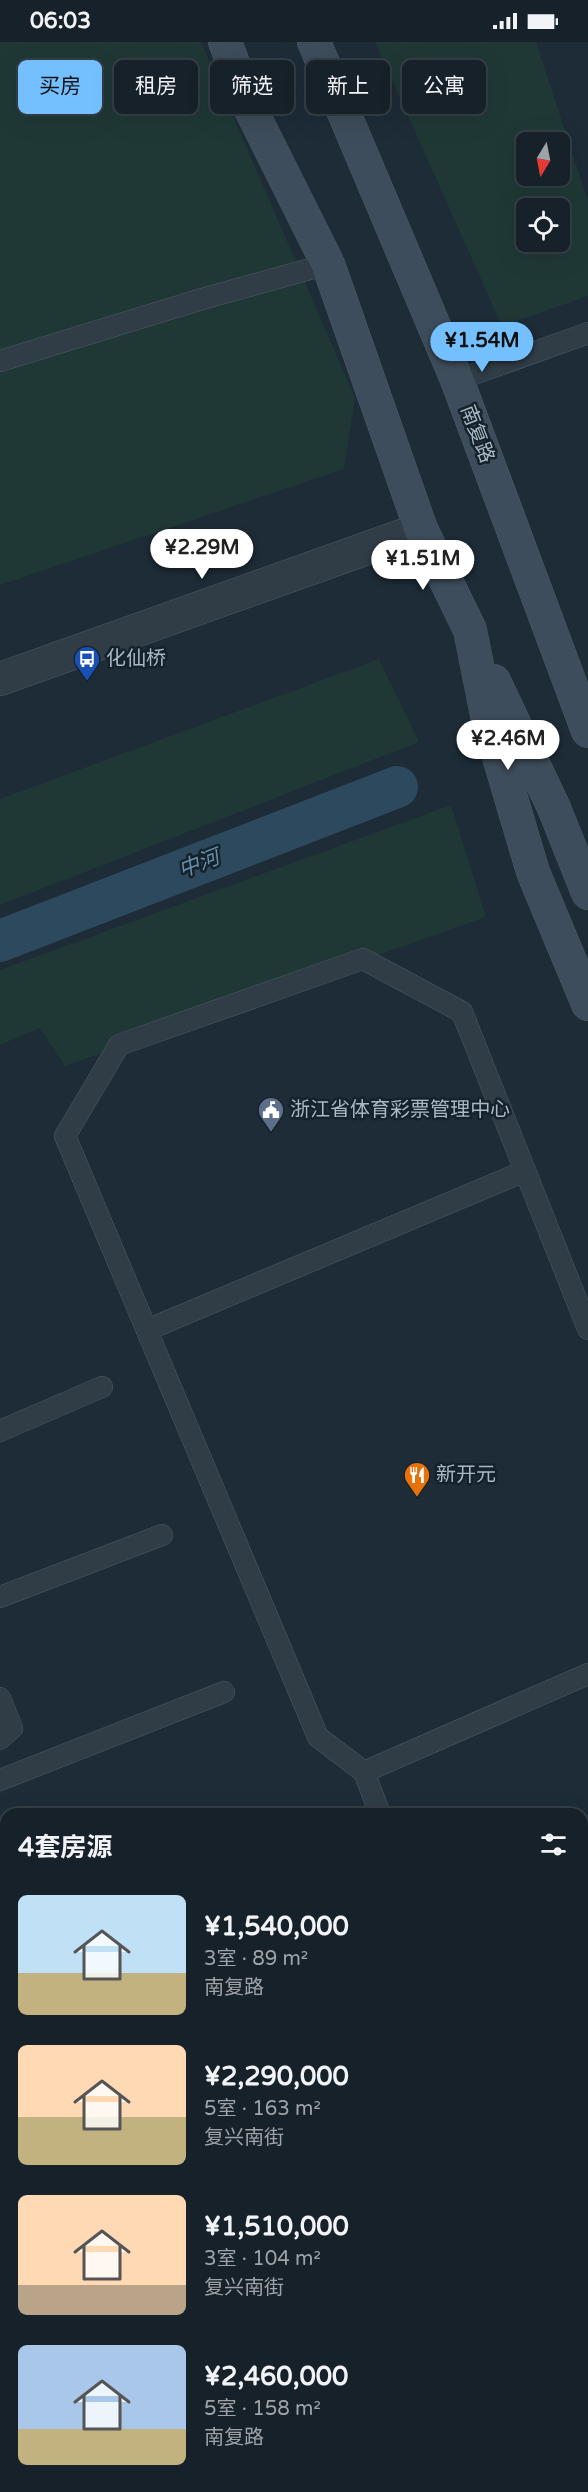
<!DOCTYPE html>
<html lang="zh">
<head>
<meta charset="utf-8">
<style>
	body { margin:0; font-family:"Varela Round","Noto Sans SC",sans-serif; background:#1f2931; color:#f1f3f6; height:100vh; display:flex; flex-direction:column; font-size:22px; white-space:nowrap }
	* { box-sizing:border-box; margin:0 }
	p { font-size:20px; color:#9ea3a8 }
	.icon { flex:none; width:33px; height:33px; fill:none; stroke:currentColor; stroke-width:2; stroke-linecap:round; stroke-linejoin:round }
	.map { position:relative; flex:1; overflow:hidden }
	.sheet { position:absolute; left:0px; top:1766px; width:588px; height:686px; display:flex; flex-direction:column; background:#162129; border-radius:18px 18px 0 0; box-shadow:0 6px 24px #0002,0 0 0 2px #353e46 }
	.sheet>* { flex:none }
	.banner { position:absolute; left:18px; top:18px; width:552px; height:54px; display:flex; gap:12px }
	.needle { width:39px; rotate:190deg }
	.fabs { position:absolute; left:516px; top:90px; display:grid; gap:12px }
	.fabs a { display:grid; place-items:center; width:54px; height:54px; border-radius:9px; background:#162129; box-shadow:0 6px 24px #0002,0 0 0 2px #353e46; font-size:30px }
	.price { position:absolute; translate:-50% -51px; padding:0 14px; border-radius:21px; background:#fff; color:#222; font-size:20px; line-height:39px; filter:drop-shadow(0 2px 3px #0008) }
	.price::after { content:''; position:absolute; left:50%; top:36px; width:18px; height:14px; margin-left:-9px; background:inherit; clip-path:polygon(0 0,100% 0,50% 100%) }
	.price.on { background:#74c0ff; color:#111 }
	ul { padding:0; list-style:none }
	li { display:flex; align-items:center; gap:18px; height:150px; padding:0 18px }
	li span { display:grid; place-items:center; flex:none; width:168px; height:120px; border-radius:9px; color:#555 }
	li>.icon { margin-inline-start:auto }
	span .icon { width:72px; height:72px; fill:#fffc; stroke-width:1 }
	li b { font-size:26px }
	h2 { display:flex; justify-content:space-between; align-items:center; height:72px; padding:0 18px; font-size:26px }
	.pill { padding:0 21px; border-radius:9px; background:#162129; box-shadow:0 6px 24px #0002,0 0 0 2px #353e46; font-size:21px; line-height:54px }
	.pill.on { background:#74c0ff; color:#111 }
	.status { display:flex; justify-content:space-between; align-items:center; height:42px; padding:0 30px; background:#162129; direction:ltr }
	.status svg { height:16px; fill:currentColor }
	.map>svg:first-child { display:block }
	.green { fill:#1f3836; fill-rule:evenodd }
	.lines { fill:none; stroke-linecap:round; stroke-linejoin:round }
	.canal { stroke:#2c495e; stroke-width:42 }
	.service-casing { stroke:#4d5b65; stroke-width:22 }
	.tertiary-casing { stroke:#4d5b65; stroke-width:34 }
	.secondary-casing { stroke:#4d5b65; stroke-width:34 }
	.primary-casing { stroke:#3c4953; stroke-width:34 }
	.service { stroke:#303d47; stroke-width:21 }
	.tertiary { stroke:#303d47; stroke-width:33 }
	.secondary { stroke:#3e4d5b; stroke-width:33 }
	.primary { stroke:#4e5d68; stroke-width:33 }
	.rail { stroke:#51626f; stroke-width:4.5; stroke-dasharray:6 6; stroke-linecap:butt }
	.labels { text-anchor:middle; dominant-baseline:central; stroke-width:5; stroke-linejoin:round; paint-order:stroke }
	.street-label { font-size:20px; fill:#a9b8c5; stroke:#16222b }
	.poi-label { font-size:20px; fill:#a9b8c5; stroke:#16222b; text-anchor:start }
	.water-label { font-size:21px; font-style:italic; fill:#6690ac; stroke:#16222b }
</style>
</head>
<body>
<div class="status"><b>06:03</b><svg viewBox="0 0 49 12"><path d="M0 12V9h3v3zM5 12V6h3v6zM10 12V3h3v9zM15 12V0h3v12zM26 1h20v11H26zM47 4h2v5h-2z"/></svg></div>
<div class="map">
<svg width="588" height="2450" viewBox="0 0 588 2450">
	<rect width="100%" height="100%" fill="#1d2c37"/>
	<g class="green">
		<polygon points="0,0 201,0 355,356 344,427 0,543"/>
		<path d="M 375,0 L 536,0 L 588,159 L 588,254 L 502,284 ZM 526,100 L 560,100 L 560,134 L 526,134 ZM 526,166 L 560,166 L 560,200 L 526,200 Z"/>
		<polygon points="379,617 419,700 0,863 0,757"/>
		<polygon points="451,763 486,875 65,1024 40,986 0,1003 0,928"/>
		<polygon points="588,1909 588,2055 582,2057 582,1911"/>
		<polygon points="6,2138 6,2272 0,2274 0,2141"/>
		<polygon points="588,2170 588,2383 582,2384 582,2173"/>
		<polygon points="6,2403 6,2445 375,2445 361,2450 0,2450 0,2405"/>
	</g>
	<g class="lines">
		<polyline class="canal" points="0,899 397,745"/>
		<g class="service-casing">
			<g id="service">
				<polyline points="0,319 202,257 328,222"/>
				<polyline points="457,338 588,291"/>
				<polyline points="147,1288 525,1129"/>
				<polyline points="0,1389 102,1345"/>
				<polyline points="0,1555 162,1493"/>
				<polyline points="0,1656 12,1686 0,1697"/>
				<polyline points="364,1730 588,1632"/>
				<polyline points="0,1738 224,1650"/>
				<polyline points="380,1772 364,1730 318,1695 65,1094 119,1003 363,917 462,970 588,1287"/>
				<polyline points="0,1914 6,1925"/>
				<polyline points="582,2410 588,2410"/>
				<polyline points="324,2450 337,2445"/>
			</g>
		</g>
		<g class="tertiary-casing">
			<polyline id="tertiary" points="0,637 421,487"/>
		</g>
		<g class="secondary-casing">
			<g id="secondary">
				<polyline points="225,0 250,66 328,222 421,487 470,588 488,678 533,830 588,962"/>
				<polyline points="314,0 457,338 588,689"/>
				<polyline points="494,639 554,766 588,851"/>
			</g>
		</g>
		<g class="primary-casing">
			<g id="primary">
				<polyline points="582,1801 588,1798"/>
				<polyline points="582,1881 588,1878"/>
				<polyline points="0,2062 6,2059"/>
				<polyline points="0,2149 6,2146"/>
			</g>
		</g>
		<use href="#service" class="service"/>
		<use href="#tertiary" class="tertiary"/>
		<use href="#secondary" class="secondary"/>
		<use href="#primary" class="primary"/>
		<g class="rail">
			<polyline points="582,2105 588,2103"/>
			<polyline points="582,2133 588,2131"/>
			<polyline points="0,2322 6,2319"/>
			<polyline points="0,2355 6,2352"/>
		</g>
	</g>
	<defs>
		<g id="bus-pin" transform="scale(1.35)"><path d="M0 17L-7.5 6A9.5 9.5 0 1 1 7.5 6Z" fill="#1a4fb4" stroke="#16222b"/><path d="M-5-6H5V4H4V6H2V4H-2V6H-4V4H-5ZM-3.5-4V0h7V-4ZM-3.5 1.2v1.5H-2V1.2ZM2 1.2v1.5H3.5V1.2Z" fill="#fff"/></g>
		<g id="civic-pin" transform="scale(1.35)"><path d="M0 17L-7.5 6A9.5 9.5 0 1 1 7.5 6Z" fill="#5c6f8a" stroke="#16222b"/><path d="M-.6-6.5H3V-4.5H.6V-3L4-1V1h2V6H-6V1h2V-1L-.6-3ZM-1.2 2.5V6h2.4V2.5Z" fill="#fff"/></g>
		<g id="restaurant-pin" transform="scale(1.35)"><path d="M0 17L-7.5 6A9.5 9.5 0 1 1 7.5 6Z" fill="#e8710a" stroke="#16222b"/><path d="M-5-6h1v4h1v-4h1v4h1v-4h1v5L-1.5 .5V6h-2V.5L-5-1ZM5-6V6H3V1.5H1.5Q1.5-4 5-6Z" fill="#fff"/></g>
	</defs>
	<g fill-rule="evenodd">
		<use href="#bus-pin" x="87" y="617"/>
		<use href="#civic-pin" x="271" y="1068"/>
		<use href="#restaurant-pin" x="417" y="1433"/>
	</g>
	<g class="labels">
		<g class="street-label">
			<text transform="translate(477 392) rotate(69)">南复路</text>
		</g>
		<g class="poi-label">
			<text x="106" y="617">化仙桥</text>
			<text x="290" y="1068">浙江省体育彩票管理中心</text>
			<text x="436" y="1433">新开元</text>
		</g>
		<g class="water-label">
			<text transform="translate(199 822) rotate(-21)">中河</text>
		</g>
	</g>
</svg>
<div class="fabs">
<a><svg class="needle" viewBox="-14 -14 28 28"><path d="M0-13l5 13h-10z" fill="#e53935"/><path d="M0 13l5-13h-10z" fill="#9ea3a8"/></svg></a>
<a><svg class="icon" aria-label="locate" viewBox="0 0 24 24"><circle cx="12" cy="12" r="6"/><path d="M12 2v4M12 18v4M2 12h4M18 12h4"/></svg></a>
</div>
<b class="price on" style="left:482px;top:331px">¥1.54M</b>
<b class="price" style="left:202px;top:538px">¥2.29M</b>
<b class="price" style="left:423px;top:549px">¥1.51M</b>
<b class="price" style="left:508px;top:729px">¥2.46M</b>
<div class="banner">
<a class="pill on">买房</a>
<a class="pill">租房</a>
<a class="pill">筛选</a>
<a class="pill">新上</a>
<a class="pill">公寓</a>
</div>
<section class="sheet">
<h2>4套房源<svg class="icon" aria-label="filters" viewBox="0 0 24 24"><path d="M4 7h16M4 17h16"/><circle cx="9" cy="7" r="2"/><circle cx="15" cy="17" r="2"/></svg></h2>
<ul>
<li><span style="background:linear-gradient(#bfe0f5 65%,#c2b280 0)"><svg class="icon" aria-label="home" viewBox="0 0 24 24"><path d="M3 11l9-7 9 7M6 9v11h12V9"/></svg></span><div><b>¥1,540,000</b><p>3室 · 89 m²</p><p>南复路</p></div></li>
<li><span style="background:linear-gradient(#ffd9b3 60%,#c2b280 0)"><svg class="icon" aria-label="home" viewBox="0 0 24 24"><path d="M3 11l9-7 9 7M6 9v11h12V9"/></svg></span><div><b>¥2,290,000</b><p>5室 · 163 m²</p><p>复兴南街</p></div></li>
<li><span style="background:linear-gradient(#ffd9b3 75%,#b9a48a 0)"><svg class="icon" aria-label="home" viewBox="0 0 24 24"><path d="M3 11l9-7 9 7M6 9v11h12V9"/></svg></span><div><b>¥1,510,000</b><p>3室 · 104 m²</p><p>复兴南街</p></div></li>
<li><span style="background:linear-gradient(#a9c7e8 70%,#c2b280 0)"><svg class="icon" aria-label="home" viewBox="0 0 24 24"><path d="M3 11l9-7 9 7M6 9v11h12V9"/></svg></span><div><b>¥2,460,000</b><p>5室 · 158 m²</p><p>南复路</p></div></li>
</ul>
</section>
</div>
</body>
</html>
